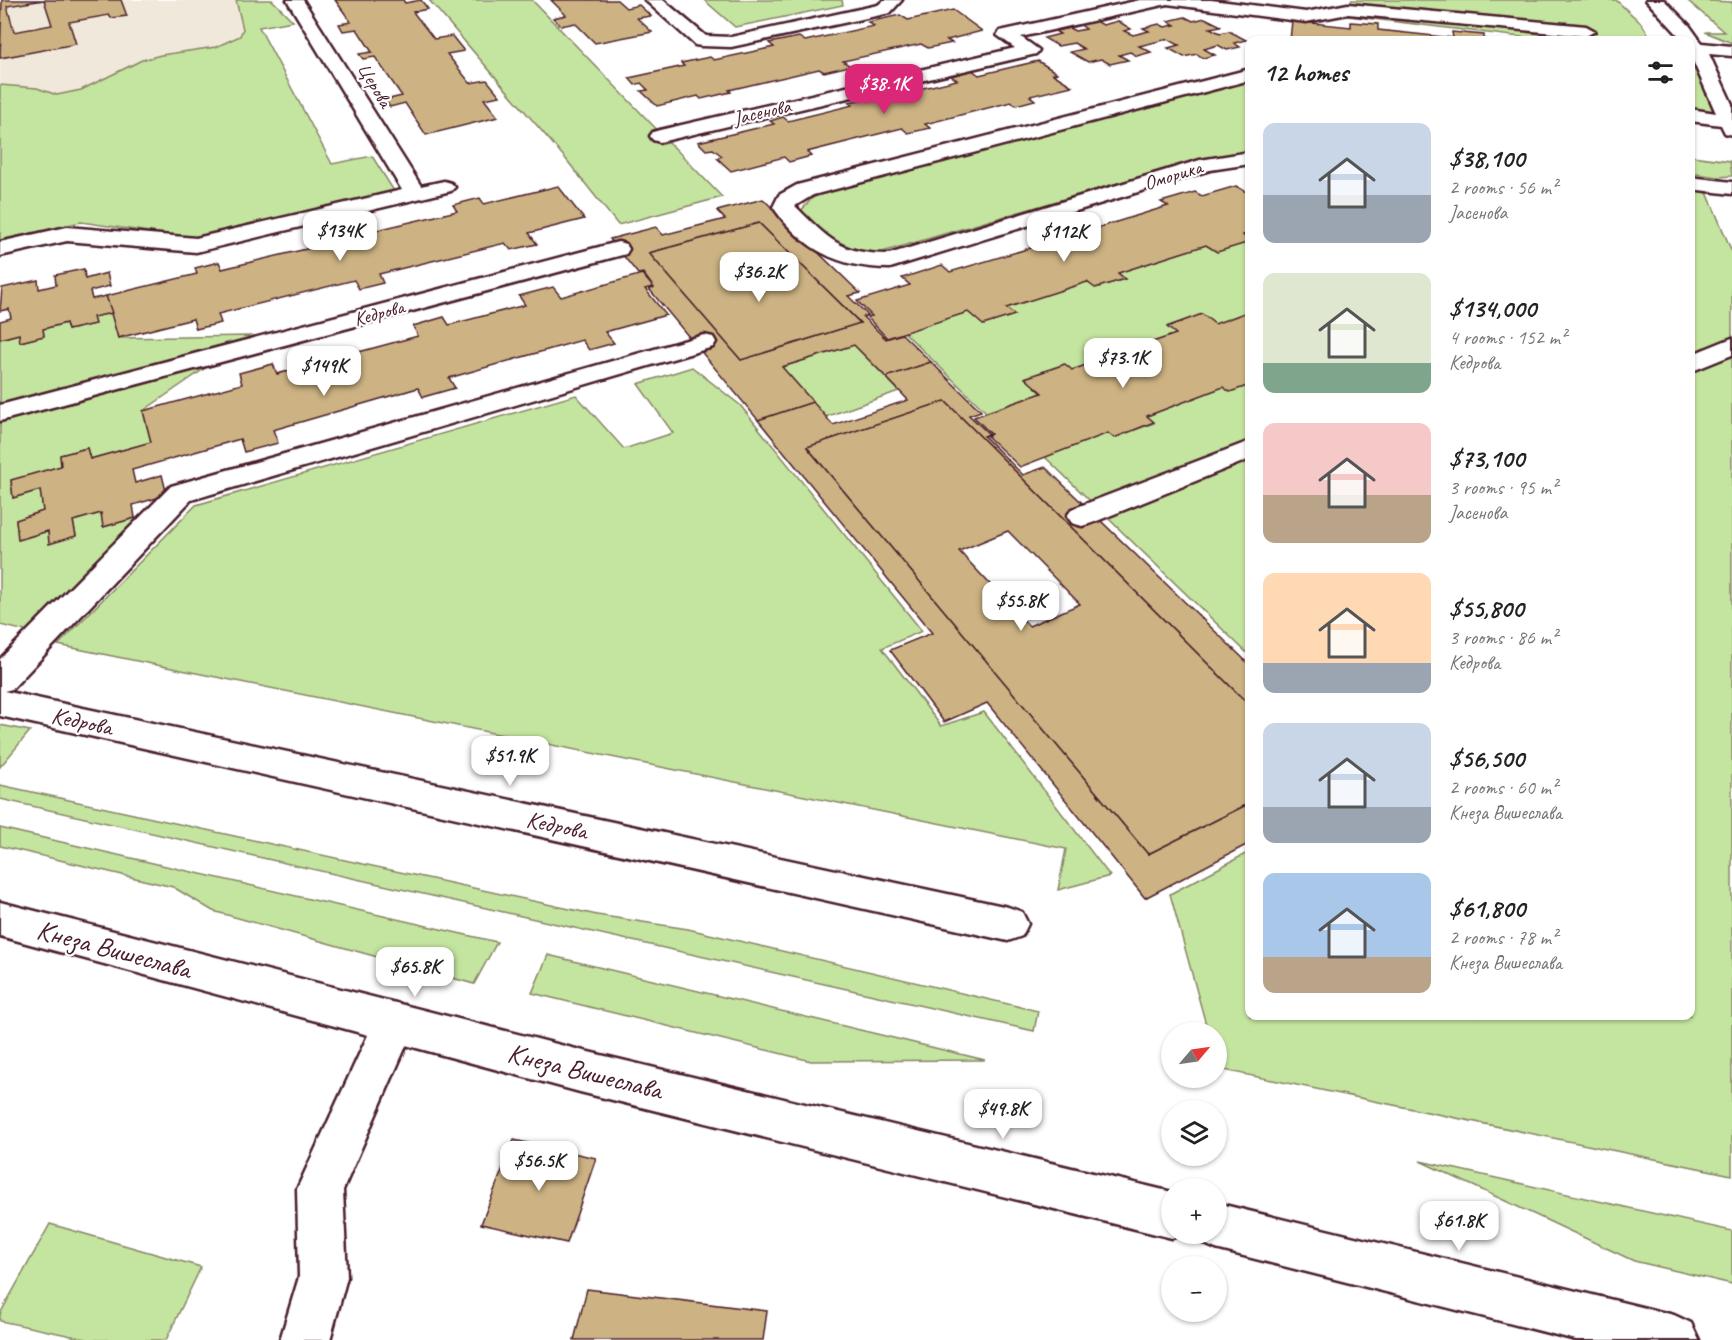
<!DOCTYPE html>
<html lang="en">
<head>
<meta charset="utf-8">
<style>
	body { margin:0; font-family:Caveat,sans-serif; background:#f6f6f6; color:#222; height:100vh; display:flex; flex-direction:column; font-size:22px; white-space:nowrap }
	* { box-sizing:border-box; margin:0 }
	p { font-size:20px; color:#767676 }
	.icon { flex:none; width:33px; height:33px; fill:none; stroke:currentColor; stroke-width:2; stroke-linecap:round; stroke-linejoin:round }
	.map { position:relative; flex:1; overflow:hidden }
	.sheet { position:absolute; left:1245px; top:36px; width:450px; height:984px; display:flex; flex-direction:column; background:#fff; border-radius:12px; box-shadow:0 2px 4px #0004 }
	.sheet>* { flex:none }
	.needle { width:39px; rotate:61deg }
	.controls { position:absolute; left:1161px; top:1022px; display:grid; gap:12px }
	.controls a { display:grid; place-items:center; width:66px; height:66px; border-radius:50%; background:#fff; box-shadow:0 2px 4px #0004; font-size:30px }
	.price { position:absolute; translate:-50% -51px; padding:0 14px; border-radius:12px; background:#fff; color:#222; font-size:20px; line-height:39px; filter:drop-shadow(0 2px 3px #0008) }
	.price::after { content:''; position:absolute; left:50%; top:36px; width:18px; height:14px; margin-left:-9px; background:inherit; clip-path:polygon(0 0,100% 0,50% 100%) }
	.price.selected { background:#db2777; color:#fff }
	ul { padding:0; list-style:none }
	li { display:flex; align-items:center; gap:18px; height:150px; padding:0 18px }
	li span { display:grid; place-items:center; flex:none; width:168px; height:120px; border-radius:12px; color:#555 }
	li>.icon { margin-inline-start:auto }
	span .icon { width:72px; height:72px; fill:#fffc; stroke-width:1 }
	li b { font-size:26px }
	h2 { display:flex; justify-content:space-between; align-items:center; height:72px; padding:0 18px; font-size:26px }
	.map>svg:first-child { display:block }
	.built { fill:#f0e8da }
	.green { fill:#c4e59f; stroke:#878265; stroke-width:1.5 }
	.building { fill:#cdb383; stroke:#4a1f2b; stroke-width:1.5; fill-rule:evenodd }
	.lines { fill:none; stroke-linecap:round; stroke-linejoin:round }
	.minor-casing { stroke:#4a1f2b; stroke-width:5 }
	.major-casing { stroke:#4a1f2b; stroke-width:5 }
	.minor { fill:#fff; fill-rule:evenodd }
	.major { fill:#fff; fill-rule:evenodd }
	.labels { text-anchor:middle; dominant-baseline:central; stroke-width:4.5; stroke-linejoin:round; paint-order:stroke }
	.far-street-label { font-size:20px; fill:#4a1f2b; stroke:#fff }
	.street-label { font-size:24px; fill:#4a1f2b; stroke:#fff }
	.near-street-label { font-size:28px; fill:#4a1f2b; stroke:#fff }
</style>
</head>
<body>
<div class="map">
<svg width="1732" height="1340" viewBox="0 0 1732 1340">
	<rect width="100%" height="100%" fill="#fff"/>
	<filter id="ink" filterUnits="userSpaceOnUse"><feTurbulence type="fractalNoise" baseFrequency=".0167" numOctaves="2"/><feDisplacementMap in="SourceGraphic" scale="12" xChannelSelector="R" yChannelSelector="G"/><feConvolveMatrix kernelMatrix="1 2 1 2 8 2 1 2 1" color-interpolation-filters="sRGB"/></filter>
	<g filter="url(#ink)">
		<polygon class="built" points="0,0 236,0 243,29 240,36 216,47 161,55 142,60 81,90 57,95 37,88 0,85"/>
		<g class="green">
			<polygon points="236,0 272,0 293,21 259,27 332,164 372,156 394,191 191,238 81,222 0,240 0,85 37,88 57,95 81,90 142,60 161,55 216,47 240,36 243,29"/>
			<polygon points="429,0 532,0 722,197 618,225 565,158"/>
			<polygon points="704,0 842,0 843,5 735,27"/>
			<polygon points="1351,0 1616,0 1642,24 1652,40 1545,40 1349,16"/>
			<polygon points="1687,0 1732,2 1732,43 1705,32 1724,32"/>
			<polygon points="1690,70 1701,71 1714,111 1691,109"/>
			<path d="M 1249,82 L 1249,153 L 1204,158 L 879,253 C 840,258 826,236 800,212 L 812,198 L 821,194 Z"/>
			<polygon points="1691,151 1692,156 1730,161 1732,176 1717,177 1691,173"/>
			<polygon points="1691,188 1706,190 1732,252 1732,1175 1219,1069 1216,1032 1208,1032 1170,894 1249,852 1250,1016 1690,1016"/>
			<polygon points="1249,242 1249,311 1215,324 1202,314 1168,326 1176,334 1072,370 1064,364 1026,377 1042,393 986,412 904,332 968,312 984,325 1014,315 1006,308 1087,282 1096,288 1125,279 1118,273 1206,245 1217,252"/>
			<polygon points="112,313 118,338 252,336 143,411 151,442 90,459 87,448 60,455 61,466 11,480 13,498 40,490 43,511 16,520 19,540 48,531 49,543 76,535 73,521 101,513 104,527 135,518 142,522 30,632 0,625 0,339 19,334 20,342 44,336 43,329 66,323 68,330 94,324 93,317"/>
			<polygon points="854,345 899,391 825,417 782,367"/>
			<polygon points="692,367 740,405 922,631 882,648 941,726 984,712 1110,876 1058,890 1066,849 58,645 196,505 576,395 624,449 673,433 638,384"/>
			<polygon points="1249,385 1249,655 1045,457 1108,433 1114,438 1154,423 1147,416 1223,387 1230,392"/>
			<polygon points="0,725 30,731 0,767"/>
			<polygon points="0,785 597,915 688,929 1038,1011 1034,1031 0,799"/>
			<polygon points="0,828 497,942 474,984 213,911 173,887 0,846"/>
			<polygon points="548,955 985,1060 811,1061 532,993"/>
			<polygon points="1420,1161 1732,1231 1732,1284 1634,1261"/>
			<polygon points="50,1224 201,1267 166,1340 91,1340 0,1321 0,1314"/>
		</g>
		<g class="building">
			<path d="M 2,0 L 121,0 L 127,16 L 111,18 L 109,15 L 69,22 L 76,44 L 0,58 ZM 44,0 L 52,25 L 14,32 L 7,6 Z"/>
			<polygon points="335,0 403,0 405,3 421,0 428,9 413,12 434,39 452,36 464,51 447,54 470,83 487,80 500,96 484,99 498,117 426,135 405,103 390,107 385,100 402,96 375,57 363,59 359,54 372,52 357,29 343,31 339,24 351,22"/>
			<polygon points="551,0 617,0 626,8 639,5 651,16 637,18 652,32 595,43 575,23 561,26 553,18 566,15"/>
			<polygon points="953,10 982,31 947,40 952,43 928,48 921,44 843,61 850,66 824,72 819,69 729,90 731,92 701,99 698,96 657,106 641,91 648,90 641,83 635,85 629,78 684,66 681,63 710,57 714,60 774,47 769,43 799,37 805,41 874,26 868,22 900,15 908,20"/>
			<polygon points="1185,17 1193,21 1205,18 1221,26 1210,28 1220,33 1229,31 1246,40 1234,43 1240,47 1227,50 1218,45 1204,49 1215,55 1203,58 1197,54 1184,57 1168,48 1179,45 1168,39 1139,46 1151,52 1137,56 1130,52 1119,55 1128,60 1110,64 1101,59 1088,62 1070,52 1084,49 1074,43 1058,46 1044,38 1060,34 1055,31 1069,28 1075,31 1086,29 1079,24 1096,21 1103,25 1118,21 1131,29 1124,31 1133,35 1149,31 1143,28 1159,24 1165,27 1175,25 1168,21"/>
			<polygon points="1292,21 1351,27 1351,22 1378,24 1378,30 1453,38 1452,32 1484,35 1484,40 1290,40"/>
			<polygon points="1038,61 1057,73 1053,74 1072,86 1030,96 1035,100 1016,105 1011,102 925,124 930,128 908,133 902,128 807,152 811,156 789,162 784,157 731,171 717,158 722,156 713,149 706,150 698,142 774,124 770,121 783,117 788,121 853,105 849,102 865,99 869,101 957,80 951,76 972,70 979,75"/>
			<polygon points="558,186 584,219 529,233 537,244 511,250 505,243 379,274 383,283 359,289 354,280 218,314 221,323 196,329 193,319 118,338 106,296 197,274 195,268 219,262 222,269 357,237 353,228 373,224 377,230 457,211 453,205 480,198 484,204"/>
			<polygon points="1236,186 1250,194 1250,233 1243,235 1250,242 1217,252 1206,245 1118,273 1125,279 1095,288 1087,282 1006,308 1015,315 983,325 968,312 887,338 867,317 872,316 857,301 910,285 902,278 942,265 950,272 1047,243 1039,237 1076,226 1084,232 1168,206 1161,202 1195,192 1202,196"/>
			<path d="M 763,199 L 860,293 L 848,296 L 868,315 L 863,317 L 886,339 L 902,334 L 931,362 L 886,377 L 854,345 L 782,367 L 813,402 L 758,420 L 649,289 L 654,288 L 643,273 L 638,274 L 610,239 L 656,227 L 663,235 L 725,219 L 717,211 ZM 759,223 L 860,323 L 741,360 L 649,253 Z"/>
			<polygon points="759,223 860,323 741,360 649,253"/>
			<polygon points="84,269 85,279 107,273 110,286 90,291 92,299 106,296 112,313 93,317 95,324 68,330 66,323 43,329 44,336 20,342 19,334 0,339 0,321 11,318 9,309 0,311 2,288 38,280 39,289 56,285 55,275"/>
			<polygon points="642,274 653,287 645,289 666,315 605,332 614,343 589,350 582,340 449,378 455,388 423,397 418,388 273,430 278,443 244,452 240,439 132,470 135,483 162,475 167,495 133,505 135,518 103,527 101,513 73,521 76,536 49,544 48,531 18,540 16,520 43,511 40,490 13,498 11,480 61,466 60,455 87,448 90,459 151,442 143,411 242,384 239,373 273,364 277,374 418,336 413,326 444,317 449,325 525,305 519,296 553,287 561,297"/>
			<polygon points="1250,311 1250,385 1230,392 1223,387 1147,416 1154,422 1114,438 1108,433 1020,467 987,436 991,434 974,417 1042,393 1025,378 1065,364 1072,370 1176,334 1167,327 1202,314 1215,324"/>
			<polygon points="931,362 981,411 969,415 989,434 984,436 1023,475 1045,467 1250,665 1250,706 945,401 807,447 1148,854 1250,803 1250,843 1145,898 987,703 944,722 890,650 932,633 758,420 813,402 833,425 908,400 886,377"/>
			<path d="M 945,401 L 1250,706 L 1250,803 L 1148,854 L 807,447 ZM 1008,531 L 1080,604 L 1029,626 L 959,551 Z"/>
			<polygon points="514,1140 596,1158 567,1243 481,1224"/>
			<polygon points="587,1289 767,1311 763,1340 574,1340"/>
		</g>
		<g class="lines">
			<g class="minor-casing">
				<g id="minor">
					<polygon points="287,0 303,0 421,186 444,181 451,183 455,187 451,191 196,252 67,241 0,256 0,242 67,227 196,238 402,190"/>
					<polygon points="645,0 663,0 706,36 731,37 878,5 884,0 902,0 890,13 731,47 701,46 695,45"/>
					<polygon points="1140,0 1211,0 1306,12 1348,4 1586,26 1595,31 1586,36 1348,14 1306,22 1167,4 1021,37 1039,50 1036,54 660,142 653,140 650,136 653,132 660,130 1015,48 997,35 1000,31"/>
					<polygon points="1646,0 1664,0 1689,25 1702,43 1732,46 1732,56 1709,54 1732,104 1732,135 1725,133 1721,125 1690,121 1690,109 1716,113 1690,54 1690,40 1683,40"/>
					<path d="M 1250,69 L 1250,80 L 813,195 L 795,206 C 828,238 839,254 889,254 L 1200,160 L 1250,152 L 1250,164 L 1210,170 L 890,268 C 839,268 803,250 773,207 L 779,195 L 797,185 Z"/>
					<polygon points="1690,177 1732,182 1732,194 1690,189"/>
					<polygon points="618,242 626,244 629,249 626,254 0,421 0,405"/>
					<polygon points="704,335 713,337 716,342 713,347 191,500 12,689 4,691 1008,907 1022,912 1028,924 1022,936 1008,941 0,716 0,659 171,486"/>
					<polygon points="1732,338 1732,355 1690,372 1690,355"/>
					<polygon points="1250,441 1250,459 1092,523 1082,526 1072,523 1067,516 1072,509"/>
					<polygon points="395,1003 410,1009 416,1023 343,1190 347,1277 330,1340 280,1340 299,1277 297,1189 380,1009"/>
				</g>
			</g>
			<g class="major-casing">
				<g id="major">
					<polygon points="0,902 580,1050 1172,1192 1172,1233 1184,1233 1172,1238 580,1092 0,936"/>
					<polygon points="1216,1203 1674,1315 1691,1323 1699,1340 1576,1340 1216,1249 1200,1242 1196,1233 1216,1233"/>
				</g>
			</g>
			<use href="#minor" class="minor"/>
			<use href="#major" class="major"/>
		</g>
	</g>
	<g class="labels">
		<g class="far-street-label">
			<text transform="translate(375 85) rotate(59)">Церова</text>
			<text transform="translate(762 112) rotate(-13)">Јасенова</text>
			<text transform="translate(1173 175) rotate(-17)">Оморика</text>
			<text transform="translate(379 313) rotate(-15)">Кедрова</text>
		</g>
		<g class="street-label">
			<text transform="translate(82 721) rotate(12)">Кедрова</text>
			<text transform="translate(557 825) rotate(12)">Кедрова</text>
		</g>
		<g class="near-street-label">
			<text transform="translate(114 949) rotate(15)">Кнеза Вишеслава</text>
			<text transform="translate(585 1071) rotate(14)">Кнеза Вишеслава</text>
		</g>
	</g>
</svg>
<div class="controls">
<a><svg class="needle" viewBox="-14 -14 28 28"><path d="M0-13l5 13h-10z" fill="#e53935"/><path d="M0 13l5-13h-10z" fill="#767676"/></svg></a>
<a><svg class="icon" aria-label="layers" viewBox="0 0 24 24"><path d="M12 4l9 5-9 5-9-5zM3 14l9 5 9-5"/></svg></a>
<a>+</a>
<a>−</a>
</div>
<b class="price selected" style="left:884px;top:115px">$38.1K</b>
<b class="price" style="left:340px;top:262px">$134K</b>
<b class="price" style="left:1064px;top:263px">$112K</b>
<b class="price" style="left:759px;top:303px">$36.2K</b>
<b class="price" style="left:1123px;top:389px">$73.1K</b>
<b class="price" style="left:324px;top:397px">$149K</b>
<b class="price" style="left:1021px;top:632px">$55.8K</b>
<b class="price" style="left:510px;top:787px">$51.9K</b>
<b class="price" style="left:415px;top:998px">$65.8K</b>
<b class="price" style="left:1003px;top:1140px">$49.8K</b>
<b class="price" style="left:539px;top:1192px">$56.5K</b>
<b class="price" style="left:1459px;top:1252px">$61.8K</b>
<section class="sheet">
<h2>12 homes<svg class="icon" aria-label="filters" viewBox="0 0 24 24"><path d="M4 7h16M4 17h16"/><circle cx="9" cy="7" r="2"/><circle cx="15" cy="17" r="2"/></svg></h2>
<ul>
<li><span style="background:linear-gradient(#c9d6e8 60%,#9aa5b1 0)"><svg class="icon" aria-label="home" viewBox="0 0 24 24"><path d="M3 11l9-7 9 7M6 9v11h12V9"/></svg></span><div><b>$38,100</b><p>2 rooms · 56 m²</p><p>Јасенова</p></div></li>
<li><span style="background:linear-gradient(#dfe7d0 75%,#7fa58c 0)"><svg class="icon" aria-label="home" viewBox="0 0 24 24"><path d="M3 11l9-7 9 7M6 9v11h12V9"/></svg></span><div><b>$134,000</b><p>4 rooms · 152 m²</p><p>Кедрова</p></div></li>
<li><span style="background:linear-gradient(#f6c9c9 60%,#b9a48a 0)"><svg class="icon" aria-label="home" viewBox="0 0 24 24"><path d="M3 11l9-7 9 7M6 9v11h12V9"/></svg></span><div><b>$73,100</b><p>3 rooms · 95 m²</p><p>Јасенова</p></div></li>
<li><span style="background:linear-gradient(#ffd9b3 75%,#9aa5b1 0)"><svg class="icon" aria-label="home" viewBox="0 0 24 24"><path d="M3 11l9-7 9 7M6 9v11h12V9"/></svg></span><div><b>$55,800</b><p>3 rooms · 86 m²</p><p>Кедрова</p></div></li>
<li><span style="background:linear-gradient(#c9d6e8 70%,#9aa5b1 0)"><svg class="icon" aria-label="home" viewBox="0 0 24 24"><path d="M3 11l9-7 9 7M6 9v11h12V9"/></svg></span><div><b>$56,500</b><p>2 rooms · 60 m²</p><p>Кнеза Вишеслава</p></div></li>
<li><span style="background:linear-gradient(#a9c7e8 70%,#b9a48a 0)"><svg class="icon" aria-label="home" viewBox="0 0 24 24"><path d="M3 11l9-7 9 7M6 9v11h12V9"/></svg></span><div><b>$61,800</b><p>2 rooms · 78 m²</p><p>Кнеза Вишеслава</p></div></li>
</ul>
</section>
</div>
</body>
</html>
